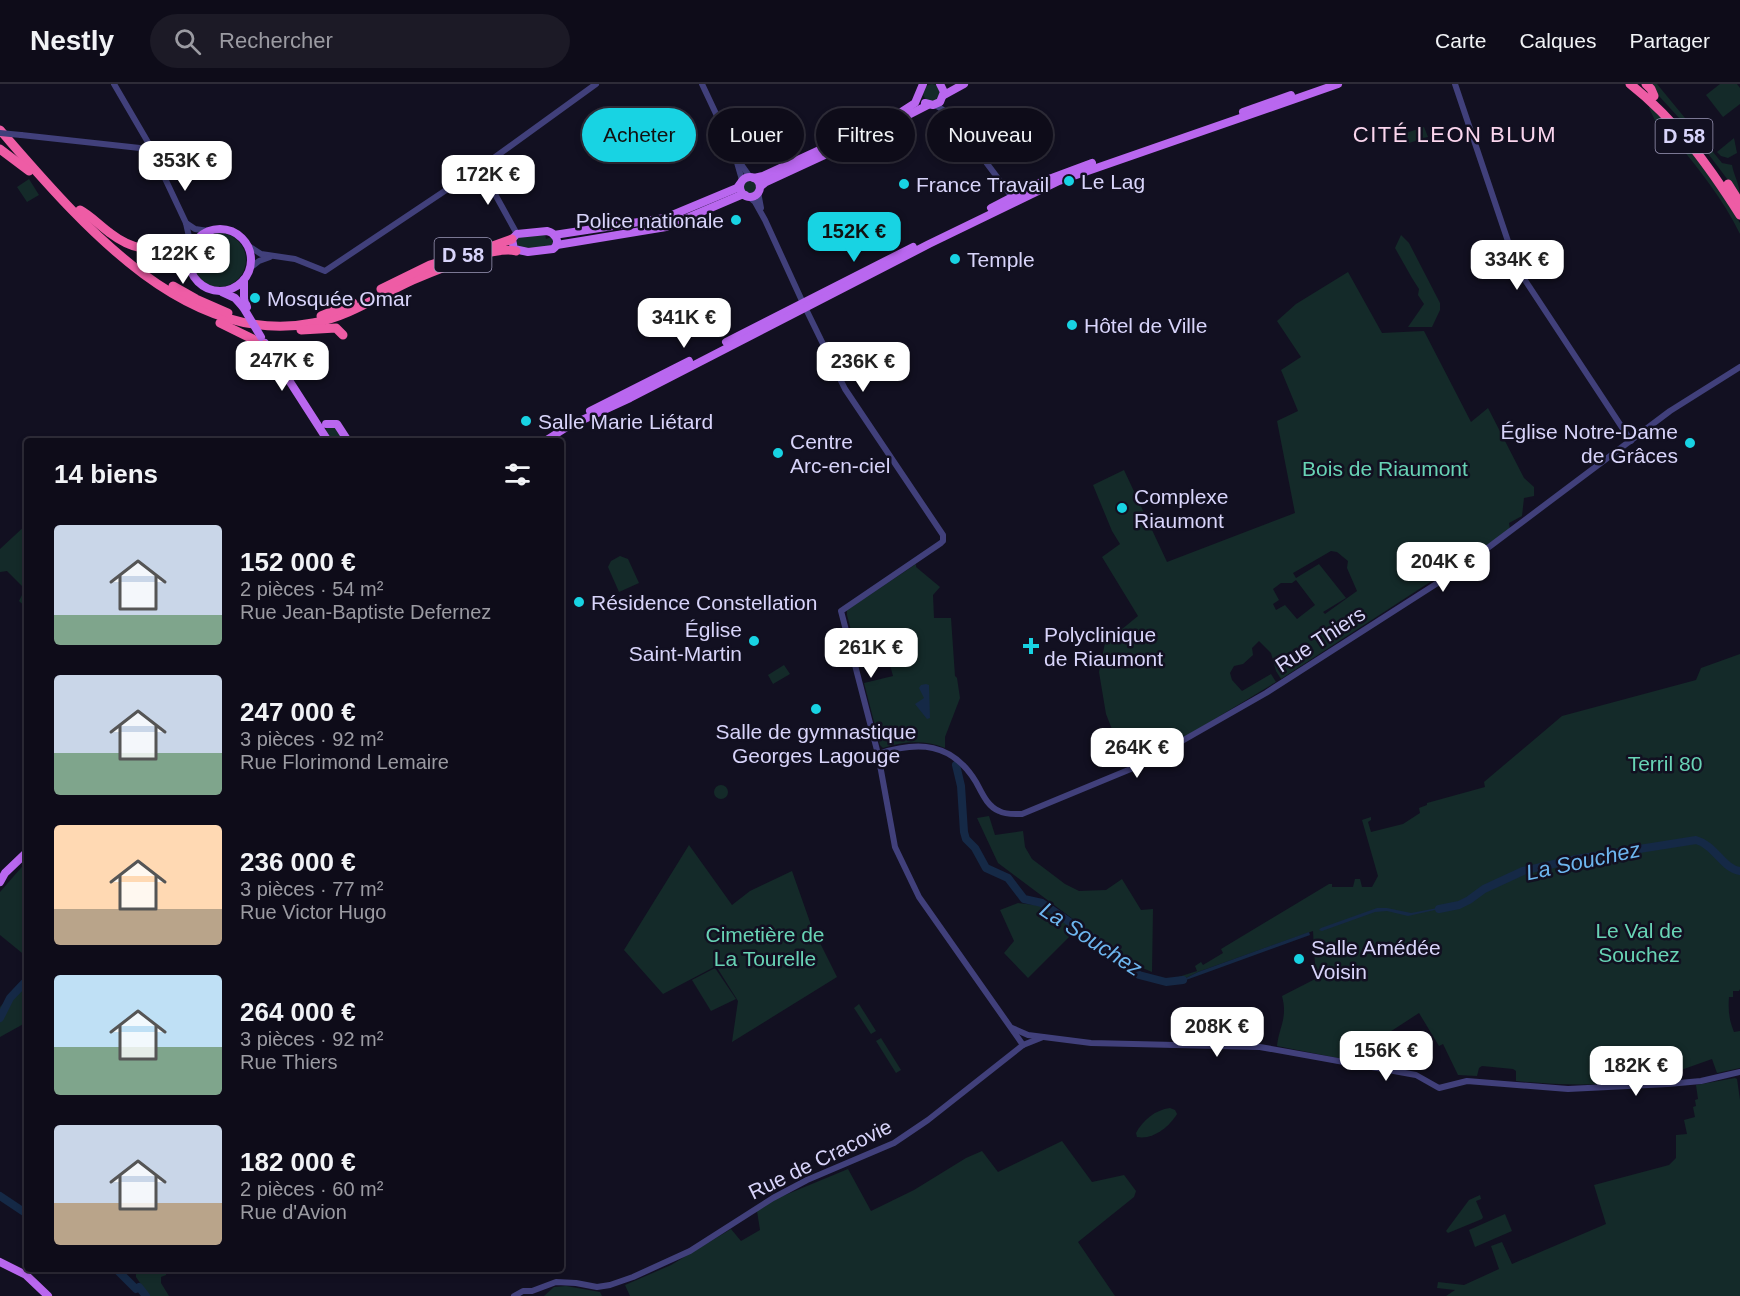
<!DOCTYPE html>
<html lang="fr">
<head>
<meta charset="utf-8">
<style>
	body { margin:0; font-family:Arial,sans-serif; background:#1c1a26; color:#f1f3f6; height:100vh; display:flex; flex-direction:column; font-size:22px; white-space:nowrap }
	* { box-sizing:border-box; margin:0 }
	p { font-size:20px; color:#9b9ba2 }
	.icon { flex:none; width:33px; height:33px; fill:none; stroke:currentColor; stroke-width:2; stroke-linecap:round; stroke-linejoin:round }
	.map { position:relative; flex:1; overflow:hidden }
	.panel { position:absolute; left:24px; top:354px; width:540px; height:834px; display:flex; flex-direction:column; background:#0e0c19; border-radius:6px; box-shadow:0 3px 9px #0003,0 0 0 2px #2e2c38 }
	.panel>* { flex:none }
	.banner { position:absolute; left:582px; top:24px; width:570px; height:54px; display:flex; gap:12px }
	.price { position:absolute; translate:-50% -51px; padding:0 14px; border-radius:12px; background:#fff; color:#222; font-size:20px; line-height:39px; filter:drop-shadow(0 2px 3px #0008) }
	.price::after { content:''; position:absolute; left:50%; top:36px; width:18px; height:14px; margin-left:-9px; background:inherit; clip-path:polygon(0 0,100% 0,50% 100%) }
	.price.active { background:#18d3e3; color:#111 }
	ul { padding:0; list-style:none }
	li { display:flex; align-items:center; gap:18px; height:150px; padding:0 30px }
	li span { display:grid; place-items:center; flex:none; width:168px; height:120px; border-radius:6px; color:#555 }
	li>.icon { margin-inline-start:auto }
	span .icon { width:72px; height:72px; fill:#fffc; stroke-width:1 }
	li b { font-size:26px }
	h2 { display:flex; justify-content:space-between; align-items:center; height:72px; padding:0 30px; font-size:26px }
	.tag { padding:0 21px; border-radius:27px; background:#0e0c19; box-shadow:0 3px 9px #0003,0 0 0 2px #2e2c38; font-size:21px; line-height:54px }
	.tag.active { background:#18d3e3; color:#111 }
	header { display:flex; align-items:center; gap:36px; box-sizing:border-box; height:84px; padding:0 30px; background:#0e0c19; border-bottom:2px solid #2e2c38 }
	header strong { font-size:28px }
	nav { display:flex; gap:33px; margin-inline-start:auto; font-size:21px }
	.search { width:420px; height:54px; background:#1c1a26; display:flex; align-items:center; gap:15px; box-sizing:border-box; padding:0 21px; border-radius:33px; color:#9b9ba2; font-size:22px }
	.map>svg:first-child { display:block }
	.green { fill:#142a29; fill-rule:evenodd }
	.water { fill:#152946 }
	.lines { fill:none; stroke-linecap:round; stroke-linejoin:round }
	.river { stroke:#152946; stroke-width:8 }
	.minor { stroke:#41407b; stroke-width:6 }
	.major { stroke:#b967ef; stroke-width:8 }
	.highway { stroke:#ee5ca5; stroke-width:9 }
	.minor-bridge { stroke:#41407b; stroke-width:6 }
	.major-bridge { stroke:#b967ef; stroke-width:8 }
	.poi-dot { fill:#18d3e3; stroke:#121021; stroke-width:2 }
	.labels { text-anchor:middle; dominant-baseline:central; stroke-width:5; stroke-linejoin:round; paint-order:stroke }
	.shield { fill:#121021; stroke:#9d99b9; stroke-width:1.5 }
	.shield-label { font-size:20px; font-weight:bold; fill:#d8d4fa }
	.poi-label { font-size:21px; fill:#d8d4fa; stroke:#121021; text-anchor:start }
	.park-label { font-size:21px; fill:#68d3b5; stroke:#121021 }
	.street-label { font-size:21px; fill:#d8d4fa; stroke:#121021 }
	.neighbourhood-label { font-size:22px; letter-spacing:1.5px; fill:#fbd6ee; stroke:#121021 }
	.water-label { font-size:22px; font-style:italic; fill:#6db6ef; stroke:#121021 }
</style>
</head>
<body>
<header>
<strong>Nestly</strong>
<div class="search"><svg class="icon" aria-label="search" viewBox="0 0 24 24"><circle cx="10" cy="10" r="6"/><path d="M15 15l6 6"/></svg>Rechercher</div>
<nav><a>Carte</a><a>Calques</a><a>Partager</a></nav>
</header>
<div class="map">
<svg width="1740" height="1212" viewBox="0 0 1740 1212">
	<rect width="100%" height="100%" fill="#121021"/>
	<g class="green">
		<path d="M 1648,0 L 1657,0 L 1722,79 L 1732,81 C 1734,92 1740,101 1740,112 L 1691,47 Z"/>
		<polygon points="1720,0 1737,0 1740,4 1740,20 1723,33 1706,11"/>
		<circle cx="932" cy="9" r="9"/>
		<path d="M 1650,22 L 1688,62 L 1733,127 L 1740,139 L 1740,150 C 1723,115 1699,85 1674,55 L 1666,59 L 1649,24 Z"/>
		<polygon points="1424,43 1428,53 1409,59 1406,49"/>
		<polygon points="1734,54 1737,69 1728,74 1721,72 1717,68"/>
		<polygon points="29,95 39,111 27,118 17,103"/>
		<circle cx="750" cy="103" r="7"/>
		<circle cx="219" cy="176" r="27"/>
		<polygon points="545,150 546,155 552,153 553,159 549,163 520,164 516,161 518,153"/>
		<polygon points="1401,151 1409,159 1440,219 1440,226 1432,243 1408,243 1424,220 1418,211 1419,205 1412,194 1395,164"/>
		<path d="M 1348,188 L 1382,249 L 1424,247 L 1471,338 L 1488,324 L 1524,394 L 1534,403 L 1534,412 L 1524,414 L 1522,432 L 1509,439 L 1510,446 L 1281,595 L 1276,587 L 1271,569 L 1259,557 L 1252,564 L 1253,571 L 1243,580 L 1234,582 L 1230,589 L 1232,596 L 1242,607 L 1271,590 L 1276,598 L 1170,662 L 1159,656 L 1153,646 L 1144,650 L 1148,659 L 1126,671 L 1115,653 L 1106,630 L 1099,588 L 1105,559 L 1138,532 L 1102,473 L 1120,460 L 1112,447 L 1093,401 L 1124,386 L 1167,478 L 1295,429 L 1277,337 L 1298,327 L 1281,286 L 1301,273 L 1277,237 L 1296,220 ZM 1331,467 L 1337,468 L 1348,477 L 1347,484 L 1357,507 L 1325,530 L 1323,528 L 1346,514 L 1319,480 L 1296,494 L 1293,489 ZM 1296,496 L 1315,521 L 1297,535 L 1285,521 L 1276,526 L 1273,520 L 1279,516 L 1273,505 L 1281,499 L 1292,499 Z"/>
		<polygon points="336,342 345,357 331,357 326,346 327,343"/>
		<polygon points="27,440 27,524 19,517 25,505 7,487 0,488 0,465"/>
		<polygon points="620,472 628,475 639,499 619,508 608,483 611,477"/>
		<path d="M 916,480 L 916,483 L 940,503 L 933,511 L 934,534 L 951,534 L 955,592 L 957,594 L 960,614 L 945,653 L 945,664 C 924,656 905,657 883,664 L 880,661 L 864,599 L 893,592 L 886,566 L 858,573 L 847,531 L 847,526 Z"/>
		<path d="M 1740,570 L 1740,905 L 1739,907 L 1733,907 L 1733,913 L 1729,913 C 1728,926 1729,936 1734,948 L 1740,947 L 1740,984 L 1717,989 L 1712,975 L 1667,991 L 1641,993 L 1638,997 C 1597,1002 1557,1001 1516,997 L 1516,987 L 1513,985 L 1482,982 L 1479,984 L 1477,992 L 1458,991 L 1443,960 L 1439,962 L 1419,929 L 1359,968 L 1358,978 L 1277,962 C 1279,943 1288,934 1282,912 L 1321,892 L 1315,881 L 1313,847 L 1198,888 L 1182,896 L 1175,896 L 1175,894 L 1197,887 L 1195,882 L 1201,878 L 1203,881 L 1223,869 L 1221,865 L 1329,800 L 1332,800 L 1332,803 L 1353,803 L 1355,795 L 1360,795 L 1362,803 L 1372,803 L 1378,792 L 1362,736 L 1371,733 L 1371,736 L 1368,738 L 1371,748 L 1403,740 L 1420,729 L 1419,724 L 1427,721 L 1427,719 L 1485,703 L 1484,698 L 1562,632 L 1696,596 L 1701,584 Z"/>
		<polygon points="784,581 790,590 773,600 768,591"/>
		<circle cx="721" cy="708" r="7"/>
		<polygon points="989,732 995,751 1023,747 1025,763 1032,775 1065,800 1079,807 1106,806 1122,795 1141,826 1153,825 1152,888 1133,880 998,779 977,734"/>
		<polygon points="689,761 732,821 750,807 792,787 811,841 837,893 732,958 738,917 716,882 663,910 624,866"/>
		<polygon points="27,777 27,873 0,851 0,808"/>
		<polygon points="1018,819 1043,822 1076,846 1028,894 1004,869 1014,857 1000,826"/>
		<polygon points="715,884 736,915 711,927 692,896"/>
		<polygon points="27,894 27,938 0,953 0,923"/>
		<polygon points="859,920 876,947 871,950 854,924"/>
		<polygon points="881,954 901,986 896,989 876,957"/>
		<polygon points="1735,994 1737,995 1740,1016 1740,1212 1446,1212 1455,1206 1437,1204 1438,1198 1464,1201 1499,1185 1491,1162 1502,1158 1512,1180 1606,1140 1594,1101 1669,1081 1676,1074 1676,1051 1687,1050 1684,1036 1695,1033 1693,1023 1696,1022 1695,1016 1698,1015 1696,1001"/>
		<path d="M 1170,1024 L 1175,1026 L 1177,1030 C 1169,1043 1153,1056 1137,1053 L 1136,1049 C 1143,1036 1155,1026 1170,1024 Z"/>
		<polygon points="1062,1057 1092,1098 1124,1091 1136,1107 1134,1113 1078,1158 1115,1212 630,1212 625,1201 671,1181 731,1145 741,1157 760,1146 757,1127 778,1114 848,1085 871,1127 914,1106 966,1074 982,1067 998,1088"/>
		<polygon points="1480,1111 1481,1115 1476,1117 1483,1133 1482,1135 1448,1149 1446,1147 1469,1116"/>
		<polygon points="1505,1130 1512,1147 1475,1163 1469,1146"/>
		<polygon points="136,1185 167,1185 166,1191 161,1193 161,1199 169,1212 149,1212 136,1193"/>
		<polygon points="566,1202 600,1208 602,1212 544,1212 554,1203"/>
	</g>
	<g class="water">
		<polygon points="926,600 929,601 930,634 927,635 915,620 924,614 919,604 921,601"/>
		<polygon points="1448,822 1448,823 1408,832 1387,827 1375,828 1322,847 1319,846 1321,844 1377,824 1387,824 1411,829"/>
		<polygon points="1309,848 1310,851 1175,900 1175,896 1182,896 1198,888"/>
	</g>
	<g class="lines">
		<g class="river">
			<polyline points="956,681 961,702 964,748 966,755 975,764 986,784 1008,794 1024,815 1042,819 1099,858 1139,891 1166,898 1183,896"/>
			<path d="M 1439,825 L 1459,821 L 1469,816 L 1484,805 L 1523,787 L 1576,775 L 1696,756 C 1715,761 1723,785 1740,787"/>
			<polyline points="0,934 10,914 27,896"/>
			<polyline points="0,1112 27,1130"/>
			<polyline points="116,1185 136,1205 139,1203 146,1212"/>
		</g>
		<g class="minor">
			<polyline points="114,0 149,60 149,65 153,69 186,139 191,162"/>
			<polyline points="702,0 734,68 742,96"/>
			<polyline points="1455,0 1517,184 1631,357"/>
			<polyline points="935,21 950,30 1009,109 1016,114"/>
			<polyline points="21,51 149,65"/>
			<polyline points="738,76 750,93"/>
			<polyline points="480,83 517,150"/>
			<polyline points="758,108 761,124"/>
			<polyline points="749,113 755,118 765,136 803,219 845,305 943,451 943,457 941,459 841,527 878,670 895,763 919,813 1023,961"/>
			<polyline points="186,139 195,145 208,147"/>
			<polyline points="247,161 261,170 295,175 325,187 328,185 491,76 596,0"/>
			<polyline points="250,184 259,177 270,173"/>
			<path d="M 878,670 C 918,657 952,658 976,698 C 982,709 987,722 999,727 C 1006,731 1014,730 1022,730 L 1138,682 L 1266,609 L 1461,484 L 1670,327 L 1740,283"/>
			<polyline points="1012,944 1028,951 1091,959 1260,963 1416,991 1439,1004 1467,997 1568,1005 1668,1000 1701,997 1740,988"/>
			<polyline points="514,1212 523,1207 532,1207 556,1198 576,1199 597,1203 610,1201 633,1193 690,1167 773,1114 807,1096 894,1059 928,1036 1023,961 1043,953"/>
		</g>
		<g class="major">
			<polyline points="944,11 964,0"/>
			<polyline points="925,19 933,21 940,18 944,8 940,0"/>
			<polyline points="1243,28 1291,11"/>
			<circle cx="750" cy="103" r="10"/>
			<polyline points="754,94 763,92 898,30 915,19 923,0"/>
			<polyline points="760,103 766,98 885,43 928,21"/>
			<polyline points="991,124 1041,98 1092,79"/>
			<circle cx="220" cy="176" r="31"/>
			<path d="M 547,147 C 556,149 561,159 553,165 L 528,168 L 514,165 L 512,155 L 517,150 Z"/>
			<polyline points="554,151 665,134 737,104 740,100"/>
			<polyline points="557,161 666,143 741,111 745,111"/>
			<polyline points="244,196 244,213 247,223"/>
			<polyline points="222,208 235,214 243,223"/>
			<polyline points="726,258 913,163"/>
			<polyline points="265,259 328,357"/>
			<polyline points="590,327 689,277"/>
			<polyline points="326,340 337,340 348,357"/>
			<polyline points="545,357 567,343 630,314 929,160 1059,97 1338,0"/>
			<polyline points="0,798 5,789 27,768"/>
			<polyline points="0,1178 26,1191 48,1212"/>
		</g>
		<g class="highway">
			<path d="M 1630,0 C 1676,36 1709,82 1740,131"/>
			<polyline points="1646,0 1651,5 1654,12"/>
			<path d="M 0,46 C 76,133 184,265 313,239 C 348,233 380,211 413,196 C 434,187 495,161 516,167"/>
			<polyline points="0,65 29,87"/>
			<polyline points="1728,100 1740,119"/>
			<path d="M 80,126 C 91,132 99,141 110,149 C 140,172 158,164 191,163"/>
			<polyline points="490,163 512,155"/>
			<polyline points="173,202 196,215 228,229"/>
			<polyline points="381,205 430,181 477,167"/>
			<polyline points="321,232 353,219"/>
			<polyline points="220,239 267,262"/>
			<polyline points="301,246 336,244 343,251"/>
		</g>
		<polyline class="minor-bridge" points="0,49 21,51"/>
		<polyline class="major-bridge" points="243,223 261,253"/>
	</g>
	<g class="poi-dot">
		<circle cx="1069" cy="97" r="6"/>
		<circle cx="904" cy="100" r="6"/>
		<circle cx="736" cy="136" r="6"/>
		<circle cx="955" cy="175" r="6"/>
		<circle cx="255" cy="214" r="6"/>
		<circle cx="1072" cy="241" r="6"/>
		<circle cx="526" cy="337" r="6"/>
		<circle cx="1690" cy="359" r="6"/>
		<circle cx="778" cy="369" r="6"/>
		<circle cx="1122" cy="424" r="6"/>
		<circle cx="579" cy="518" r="6"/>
		<circle cx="754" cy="557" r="6"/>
		<path d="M1028 553h6v6h6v6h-6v6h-6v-6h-6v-6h6z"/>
		<circle cx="816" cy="625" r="6"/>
		<circle cx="1299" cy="875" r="6"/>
	</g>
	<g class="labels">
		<g class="shield">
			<rect x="1655.5" y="35" width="57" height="34" rx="4.5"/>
			<rect x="434.5" y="154" width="57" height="34" rx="4.5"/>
		</g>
		<g class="shield-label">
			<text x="1684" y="52">D 58</text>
			<text x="463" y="171">D 58</text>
		</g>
		<g class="poi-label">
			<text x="1081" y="97">Le Lag</text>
			<text x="916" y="100">France Travail</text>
			<text x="724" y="136" text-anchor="end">Police nationale</text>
			<text x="967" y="175">Temple</text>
			<text x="267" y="214">Mosquée Omar</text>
			<text x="1084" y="241">Hôtel de Ville</text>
			<text x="538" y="337">Salle Marie Liétard</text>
			<text x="1678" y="347" text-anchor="end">Église Notre-Dame<tspan x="1678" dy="24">de Grâces</tspan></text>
			<text x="790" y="357">Centre<tspan x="790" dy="24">Arc-en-ciel</tspan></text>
			<text x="1134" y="412">Complexe<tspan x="1134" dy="24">Riaumont</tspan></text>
			<text x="591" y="518">Résidence Constellation</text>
			<text x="742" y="545" text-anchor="end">Église<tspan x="742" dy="24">Saint-Martin</tspan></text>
			<text x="1044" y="550">Polyclinique<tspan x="1044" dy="24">de Riaumont</tspan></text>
			<text x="816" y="647" text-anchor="middle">Salle de gymnastique<tspan x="816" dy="24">Georges Lagouge</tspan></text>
			<text x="1311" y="863">Salle Amédée<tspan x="1311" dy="24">Voisin</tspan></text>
		</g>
		<g class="park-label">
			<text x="1385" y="384">Bois de Riaumont</text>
			<text x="1665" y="679">Terril 80</text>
			<text x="1639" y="846">Le Val de<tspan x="1639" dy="24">Souchez</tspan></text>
			<text x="765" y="850">Cimetière de<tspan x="765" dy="24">La Tourelle</tspan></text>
		</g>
		<g class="street-label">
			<text transform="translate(1320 555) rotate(-33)">Rue Thiers</text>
			<text transform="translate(820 1075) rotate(-26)">Rue de Cracovie</text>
		</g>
		<g class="neighbourhood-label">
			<text x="1455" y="50">CITÉ LEON BLUM</text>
		</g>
		<g class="water-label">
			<text transform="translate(1583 777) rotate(-12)">La Souchez</text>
			<text transform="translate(1091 855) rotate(33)">La Souchez</text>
		</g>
	</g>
</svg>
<b class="price" style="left:185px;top:108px">353K €</b>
<b class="price" style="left:488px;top:122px">172K €</b>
<b class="price active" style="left:854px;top:179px">152K €</b>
<b class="price" style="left:183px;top:201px">122K €</b>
<b class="price" style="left:1517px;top:207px">334K €</b>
<b class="price" style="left:684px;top:265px">341K €</b>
<b class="price" style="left:282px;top:308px">247K €</b>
<b class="price" style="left:863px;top:309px">236K €</b>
<b class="price" style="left:1443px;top:509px">204K €</b>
<b class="price" style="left:871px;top:595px">261K €</b>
<b class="price" style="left:1137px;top:695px">264K €</b>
<b class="price" style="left:1217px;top:974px">208K €</b>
<b class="price" style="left:1386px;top:998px">156K €</b>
<b class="price" style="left:1636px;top:1013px">182K €</b>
<div class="banner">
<a class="tag active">Acheter</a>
<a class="tag">Louer</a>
<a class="tag">Filtres</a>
<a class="tag">Nouveau</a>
</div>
<section class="panel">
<h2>14 biens<svg class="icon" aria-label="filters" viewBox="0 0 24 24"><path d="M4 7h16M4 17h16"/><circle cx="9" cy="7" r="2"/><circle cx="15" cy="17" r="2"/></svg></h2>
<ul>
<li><span style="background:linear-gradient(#c9d6e8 75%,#7fa58c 0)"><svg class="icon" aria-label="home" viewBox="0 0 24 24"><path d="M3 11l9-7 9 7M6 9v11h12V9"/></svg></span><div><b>152 000 €</b><p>2 pièces · 54 m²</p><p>Rue Jean-Baptiste Defernez</p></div></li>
<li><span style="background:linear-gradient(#c9d6e8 65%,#7fa58c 0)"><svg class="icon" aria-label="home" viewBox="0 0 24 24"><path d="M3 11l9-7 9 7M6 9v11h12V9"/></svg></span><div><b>247 000 €</b><p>3 pièces · 92 m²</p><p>Rue Florimond Lemaire</p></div></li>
<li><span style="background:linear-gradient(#ffd9b3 70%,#b9a48a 0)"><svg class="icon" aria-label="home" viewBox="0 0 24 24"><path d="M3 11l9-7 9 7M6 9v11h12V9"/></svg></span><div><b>236 000 €</b><p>3 pièces · 77 m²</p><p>Rue Victor Hugo</p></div></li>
<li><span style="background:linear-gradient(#bfe0f5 60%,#7fa58c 0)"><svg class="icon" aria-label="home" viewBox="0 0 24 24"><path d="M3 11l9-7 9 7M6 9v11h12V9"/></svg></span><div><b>264 000 €</b><p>3 pièces · 92 m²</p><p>Rue Thiers</p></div></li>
<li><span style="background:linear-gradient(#c9d6e8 65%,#b9a48a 0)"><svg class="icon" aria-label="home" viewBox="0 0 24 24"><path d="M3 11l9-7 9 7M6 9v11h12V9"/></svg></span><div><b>182 000 €</b><p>2 pièces · 60 m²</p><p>Rue d'Avion</p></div></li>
</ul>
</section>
</div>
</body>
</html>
